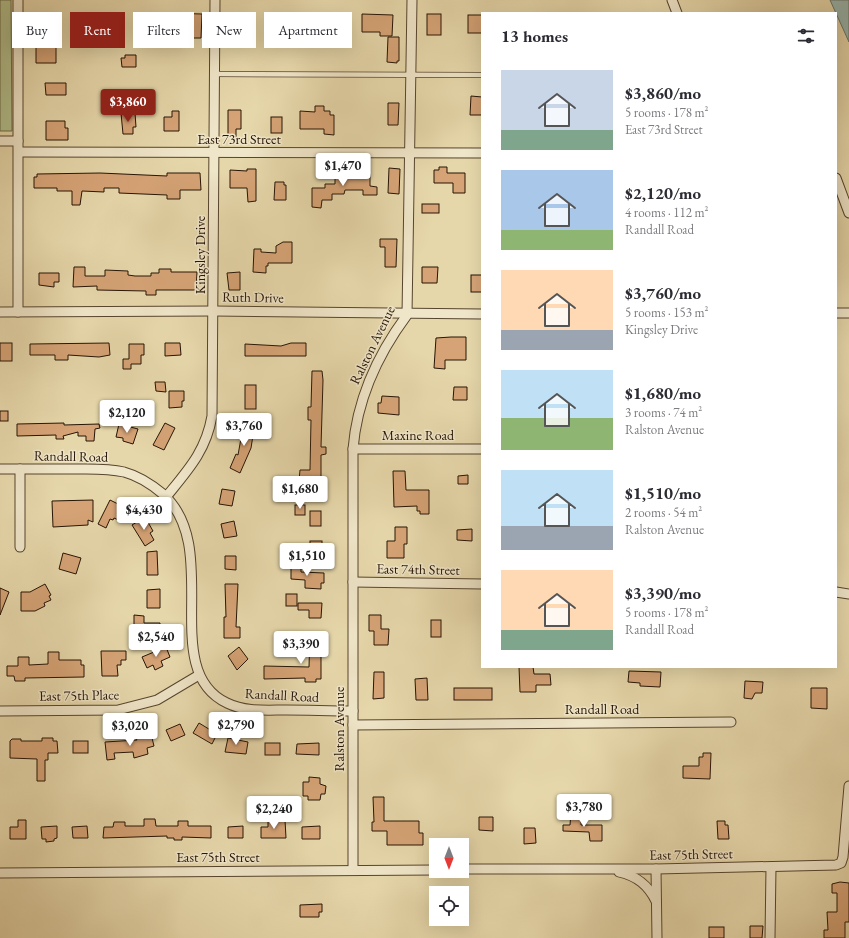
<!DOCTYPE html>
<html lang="en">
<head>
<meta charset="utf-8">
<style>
	body { margin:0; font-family:"EB Garamond",serif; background:#f2f2f3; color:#2b2b33; height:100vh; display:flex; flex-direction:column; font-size:15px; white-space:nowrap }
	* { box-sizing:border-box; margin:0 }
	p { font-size:13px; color:#7c7c81 }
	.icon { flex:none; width:22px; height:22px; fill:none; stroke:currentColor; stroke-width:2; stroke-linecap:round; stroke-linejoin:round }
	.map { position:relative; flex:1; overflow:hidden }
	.details { position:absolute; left:481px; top:12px; width:356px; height:656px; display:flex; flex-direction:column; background:#fff; border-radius:0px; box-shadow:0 4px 16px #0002 }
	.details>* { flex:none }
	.top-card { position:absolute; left:12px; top:12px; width:380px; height:36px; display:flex; gap:8px }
	.needle { width:26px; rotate:180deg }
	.buttons { position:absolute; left:429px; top:838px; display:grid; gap:8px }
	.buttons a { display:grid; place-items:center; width:40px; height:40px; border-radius:0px; background:#fff; box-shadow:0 4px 16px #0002; font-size:20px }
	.price { position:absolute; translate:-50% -34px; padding:0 9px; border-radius:4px; background:#fff; color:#222; font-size:13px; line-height:26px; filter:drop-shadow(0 1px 2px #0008) }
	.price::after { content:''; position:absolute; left:50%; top:24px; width:12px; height:9px; margin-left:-6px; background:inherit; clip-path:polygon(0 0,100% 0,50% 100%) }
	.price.selected { background:#8f2418; color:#fff }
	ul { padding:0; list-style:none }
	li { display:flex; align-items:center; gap:12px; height:100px; padding:0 20px }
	li span { display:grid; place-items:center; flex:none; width:112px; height:80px; border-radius:0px; color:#555 }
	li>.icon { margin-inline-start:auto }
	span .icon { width:48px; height:48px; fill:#fffc; stroke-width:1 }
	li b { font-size:17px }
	h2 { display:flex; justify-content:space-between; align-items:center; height:48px; padding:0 20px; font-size:17px }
	.chip { padding:0 14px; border-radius:0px; background:#fff; box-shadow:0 4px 16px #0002; font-size:14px; line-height:36px }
	.chip.selected { background:#8f2418; color:#fff }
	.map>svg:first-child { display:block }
	.green { fill:#b1bf8c; stroke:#6c6a48 }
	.water { fill:#98b8b1; stroke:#6a766c }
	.building { fill:#d5a376; stroke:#261405 }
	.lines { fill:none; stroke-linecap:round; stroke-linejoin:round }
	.lane-casing { stroke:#56452e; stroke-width:6 }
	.street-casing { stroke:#56452e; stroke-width:11 }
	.lane { stroke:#efe5c8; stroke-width:4.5 }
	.street { stroke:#efe5c8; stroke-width:9 }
	.labels { text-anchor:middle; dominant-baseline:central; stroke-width:3; stroke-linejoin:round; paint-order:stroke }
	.street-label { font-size:14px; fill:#261405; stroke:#efe5c8 }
</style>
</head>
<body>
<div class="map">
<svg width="849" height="938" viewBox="0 0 849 938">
	<rect width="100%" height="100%" fill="#e6d7aa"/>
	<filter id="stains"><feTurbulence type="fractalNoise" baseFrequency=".005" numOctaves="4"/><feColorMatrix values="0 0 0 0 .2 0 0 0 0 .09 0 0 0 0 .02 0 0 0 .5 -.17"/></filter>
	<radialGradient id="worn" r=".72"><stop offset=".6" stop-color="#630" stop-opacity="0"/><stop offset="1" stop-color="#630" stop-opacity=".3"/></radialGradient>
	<polygon class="green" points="0,0 11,0 12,131 0,131"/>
	<polygon class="water" points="830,0 849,0 849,42"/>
	<g class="building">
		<polygon points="167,13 202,14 201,38 189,38 189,32 167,32"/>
		<polygon points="56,14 56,63 36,63 36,15"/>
		<polygon points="323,14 334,14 334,33 330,32 330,37 322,37"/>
		<polygon points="362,14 393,15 392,36 380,36 380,32 362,32"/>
		<rect x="427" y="14" width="14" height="21"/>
		<polygon points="275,15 282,15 282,18 293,18 293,30 272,30 272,18 275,18"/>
		<rect x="468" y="15" width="14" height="18"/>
		<polygon points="76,18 100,21 99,33 83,32 83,36 75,35"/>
		<polygon points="230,18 247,19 246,30 230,29"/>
		<polygon points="388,37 399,37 399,61 397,61 397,63 387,62"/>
		<polygon points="125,55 136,55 136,67 122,67 121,58 125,58"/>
		<polygon points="45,83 66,83 66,95 46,95"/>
		<polygon points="471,96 482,97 482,115 470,115"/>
		<polygon points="388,103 399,103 398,125 388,125"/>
		<polygon points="315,106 324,106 324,111 330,111 330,115 334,115 334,135 324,134 324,129 300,129 300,111 315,112"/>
		<polygon points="228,110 241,110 241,129 236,129 236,137 228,137"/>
		<polygon points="172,111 179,111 179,131 164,131 164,117 172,117"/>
		<polygon points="121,113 135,113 136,127 133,127 133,134 123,134"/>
		<rect x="271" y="117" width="11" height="16"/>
		<polygon points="46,121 65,121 65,128 68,128 68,140 46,140"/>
		<polygon points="439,167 447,167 447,173 465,173 465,193 453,193 453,183 434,183 434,170 439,170"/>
		<polygon points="389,168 400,169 399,194 388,193"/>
		<polygon points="247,169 256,169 256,201 248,202 247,188 230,188 230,170 247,171"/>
		<polygon points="100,173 167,176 167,173 200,173 201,190 180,190 180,199 167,199 167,195 119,193 119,188 104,188 104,192 82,191 80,205 72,205 72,191 57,191 57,188 34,188 34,177 37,177 37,174"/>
		<polygon points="335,173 370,174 370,186 377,187 377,195 363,195 363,190 345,190 344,194 332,194 332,200 322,200 321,208 312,207 312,188 325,188 325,184 335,184"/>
		<polygon points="275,182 284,182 284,185 286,185 286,200 274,200"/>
		<rect x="422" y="204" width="17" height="9"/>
		<polygon points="380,239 397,239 396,267 385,267 385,247 380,247"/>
		<polygon points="283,242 292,242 292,263 268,263 268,266 266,266 266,273 253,272 254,249 261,249 261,252 276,253 276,246"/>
		<polygon points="74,267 85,267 85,276 105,276 105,270 128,271 128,275 135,276 151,276 151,273 159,273 159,269 171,269 171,272 197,272 196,290 156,290 156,295 146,295 146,291 97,290 97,286 73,287"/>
		<polygon points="422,267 438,267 437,283 422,283"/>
		<polygon points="240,272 240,290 229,290 227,273"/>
		<polygon points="39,273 59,273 59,282 54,282 54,287 39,285"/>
		<rect x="471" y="275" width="11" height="17"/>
		<polygon points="451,337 466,337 466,360 445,360 445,369 434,368 436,338"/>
		<rect x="0" y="343" width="12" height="18"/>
		<polygon points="109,343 110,355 99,357 68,355 68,360 55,360 55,355 30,355 30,344"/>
		<polygon points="165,343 180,343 181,355 165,356"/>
		<polygon points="291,343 306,343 306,356 245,356 245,344 281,346"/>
		<polygon points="129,344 144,344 144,355 141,355 141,364 131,364 131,369 123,369 123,359 129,359"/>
		<polygon points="312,371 322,371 323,380 321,447 326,447 326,454 321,455 321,480 324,480 324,489 321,489 321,496 304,496 304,481 299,481 300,470 310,470 311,420 308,420 308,407 311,407"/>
		<polygon points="155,382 165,382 166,392 156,391"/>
		<rect x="245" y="385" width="11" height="24"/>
		<polygon points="454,387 467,387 467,400 453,400"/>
		<polygon points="169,391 184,391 184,401 182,401 182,407 169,408"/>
		<polygon points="382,396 399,397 399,415 378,413 378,403 381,403"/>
		<rect x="0" y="411" width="8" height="10"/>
		<polygon points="244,422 255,423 251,448 240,473 230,468 236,454 238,455"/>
		<polygon points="64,423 64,425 99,424 100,428 95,429 94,441 86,441 86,436 78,436 78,432 63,436 64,439 56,439 56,435 17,436 17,424"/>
		<polygon points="165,423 175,428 164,450 153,445"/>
		<polygon points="119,424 138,429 133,444 123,441 123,438 116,437"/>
		<polygon points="393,471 405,471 406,490 429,490 429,514 420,514 420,511 417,511 417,506 394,507"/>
		<polygon points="468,475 468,484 458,484 458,476"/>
		<polygon points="222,489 235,491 232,506 219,504"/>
		<polygon points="93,500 93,522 88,520 88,525 53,527 52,501"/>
		<polygon points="110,500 124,507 123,509 128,512 123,522 114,518 113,520 110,519 106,528 98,524"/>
		<rect x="295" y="505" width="10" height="10"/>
		<rect x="310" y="511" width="11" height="15"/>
		<polygon points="145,517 153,531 150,533 154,540 145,546 132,525"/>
		<polygon points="234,521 237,536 224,538 221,524"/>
		<polygon points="395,527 407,527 407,544 404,544 404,558 387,558 387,541 395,541"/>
		<polygon points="472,529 472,541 457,540 457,530"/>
		<rect x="310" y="541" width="12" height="16"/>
		<polygon points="157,551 158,575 147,575 147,552"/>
		<polygon points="63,553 81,558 76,574 59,569"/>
		<polygon points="225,556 236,556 236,570 225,569"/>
		<polygon points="291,564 301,564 301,572 324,573 324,583 321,583 321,589 305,588 305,580 291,579"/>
		<polygon points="45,584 51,595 49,596 51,600 44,603 45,606 35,611 21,611 21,592 30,592"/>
		<polygon points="225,584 238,584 236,627 240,627 240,638 224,638 224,617 226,617"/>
		<polygon points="0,588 9,592 0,615"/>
		<polygon points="160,589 160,608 147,608 147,590"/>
		<rect x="286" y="594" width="11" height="12"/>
		<polygon points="298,603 322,603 321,618 309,618 309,610 298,610"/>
		<polygon points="134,615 144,616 144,623 160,623 160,639 148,639 148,633 138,633 138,625 134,625"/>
		<polygon points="369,615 381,615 381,629 389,629 388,645 374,645 374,631 369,631"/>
		<rect x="431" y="620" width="10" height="17"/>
		<polygon points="310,632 319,632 319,638 321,638 321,679 316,679 316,682 305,682 305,678 264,679 264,666 309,667"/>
		<polygon points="166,647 170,657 161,661 163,666 155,670 153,665 147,668 142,657"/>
		<polygon points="239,647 248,659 237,670 228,656"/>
		<polygon points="101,651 126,651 126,660 121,660 121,665 117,665 118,676 102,676"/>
		<polygon points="48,652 59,652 59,660 81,660 81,665 84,665 84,677 25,678 25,681 15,681 14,676 7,676 7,666 18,666 18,657 29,657 29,665 48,664"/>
		<polygon points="519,667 533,667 534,674 550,674 551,685 536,685 536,692 520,692"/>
		<polygon points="629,671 661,672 660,687 640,686 640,683 628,682"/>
		<polygon points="374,672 384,672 384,698 373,699"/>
		<polygon points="427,678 428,700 416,700 415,679"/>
		<polygon points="745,681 763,682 762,693 755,693 752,699 744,698"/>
		<rect x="454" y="688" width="38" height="12"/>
		<polygon points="811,688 827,688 827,709 811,708"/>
		<polygon points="199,723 217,734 212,744 193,733"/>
		<polygon points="180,724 185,735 171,741 166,730"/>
		<polygon points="151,734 154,746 147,748 148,754 134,758 133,752 114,753 115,759 107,760 105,742 137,740 136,738"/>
		<polygon points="42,738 53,738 53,741 57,741 58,753 48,753 48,760 45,760 45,781 37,781 37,759 10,758 10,741 12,739 21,739 21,741 42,741"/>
		<polygon points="228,738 248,742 246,754 225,752"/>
		<rect x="73" y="741" width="15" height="12"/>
		<rect x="265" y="743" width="15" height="12"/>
		<polygon points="319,743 319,755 296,754 297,744"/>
		<polygon points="703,753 711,753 710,779 683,778 683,766 699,766 699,757 703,757"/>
		<polygon points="309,777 320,778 320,784 326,786 325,794 321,794 320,800 308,800 308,796 303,796 303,782 309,782"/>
		<polygon points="373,797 384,797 384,821 419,821 419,833 423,833 423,845 387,845 387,831 372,831 372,822 374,822"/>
		<polygon points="571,812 581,812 581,825 602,825 602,841 590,841 589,832 563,831 563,825 570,825"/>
		<polygon points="479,817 493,817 493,831 479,830"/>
		<polygon points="144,819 155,819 156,826 178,826 178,821 188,821 188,826 211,826 211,838 182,837 182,840 174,840 174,838 167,838 167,836 103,838 104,827 113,827 114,822 125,822 125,826 144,826"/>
		<polygon points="18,820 26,820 26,839 10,839 10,827 18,827"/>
		<polygon points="285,820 286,838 261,838 261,827 268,827 268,821"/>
		<polygon points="717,821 725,821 725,825 728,825 729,839 718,839"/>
		<polygon points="57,826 57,838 54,839 54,841 46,842 46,839 42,839 41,827"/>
		<polygon points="87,826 88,838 73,838 72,827"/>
		<polygon points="243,826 243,838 228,838 228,827"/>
		<polygon points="320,826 320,839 302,839 302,827"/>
		<polygon points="524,828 535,828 536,843 524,844"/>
		<polygon points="840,882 849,883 849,922 845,922 845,938 824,938 824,930 828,930 827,912 837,912 837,893 832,893 832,884"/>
		<polygon points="322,904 322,912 319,912 319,917 300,917 300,905"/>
		<polygon points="750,926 763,926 762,938 750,938"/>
		<rect x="709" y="927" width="15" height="11"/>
	</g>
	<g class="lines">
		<g class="lane-casing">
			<polyline id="lane" points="215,74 482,75"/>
		</g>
		<g class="street-casing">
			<g id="street">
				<polyline points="672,0 677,13"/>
				<polyline points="0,141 18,141"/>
				<polyline points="19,152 482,153"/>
				<polyline points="836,178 849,213"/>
				<polyline points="0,312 214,311 482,314"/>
				<polyline points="18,312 18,0"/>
				<polyline points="836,313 849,313"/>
				<polyline points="353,449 482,449"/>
				<path d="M 0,469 C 24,469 48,469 73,469 C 90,469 107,468 124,472 C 139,476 151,484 163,494 C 224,549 157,670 227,703 C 245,712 266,710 286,710 C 308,710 330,711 353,711"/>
				<polyline points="20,469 20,547"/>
				<path d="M 166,497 C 188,470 206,451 212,416 L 215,0"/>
				<polyline points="353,582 482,584"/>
				<polyline points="836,592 849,594"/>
				<polyline points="0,711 118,710 157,700 199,675"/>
				<polyline points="353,725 731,722"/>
				<polyline points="462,869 656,869 836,865 841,863 843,857 849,786"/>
				<polyline points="656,869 657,938"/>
				<path d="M 353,870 L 353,449 C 357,400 378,354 407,315 L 412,0"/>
				<path d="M 619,872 C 637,876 648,885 656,901"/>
				<polyline points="0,873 436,870"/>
				<polyline points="770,938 771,867"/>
			</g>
		</g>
		<use href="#lane" class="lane"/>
		<use href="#street" class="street"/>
	</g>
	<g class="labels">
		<g class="street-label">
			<text x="239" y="139">East 73rd Street</text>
			<text transform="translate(200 255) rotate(-90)">Kingsley Drive</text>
			<text transform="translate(253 297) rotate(1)">Ruth Drive</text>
			<text transform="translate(372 345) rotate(-64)">Ralston Avenue</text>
			<text x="418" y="435">Maxine Road</text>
			<text transform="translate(71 456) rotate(1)">Randall Road</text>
			<text transform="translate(418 569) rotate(1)">East 74th Street</text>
			<text transform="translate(79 695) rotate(-1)">East 75th Place</text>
			<text transform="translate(282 695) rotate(3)">Randall Road</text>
			<text x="602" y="709">Randall Road</text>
			<text transform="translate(339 729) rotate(-90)">Ralston Avenue</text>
			<text transform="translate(691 854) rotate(-1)">East 75th Street</text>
			<text x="218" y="857">East 75th Street</text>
		</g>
	</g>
	<rect width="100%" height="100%" filter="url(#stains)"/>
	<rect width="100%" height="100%" fill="url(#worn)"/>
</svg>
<div class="buttons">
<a><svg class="needle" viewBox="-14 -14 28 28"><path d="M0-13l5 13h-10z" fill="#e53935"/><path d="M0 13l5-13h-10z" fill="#7c7c81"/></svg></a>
<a><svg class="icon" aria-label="locate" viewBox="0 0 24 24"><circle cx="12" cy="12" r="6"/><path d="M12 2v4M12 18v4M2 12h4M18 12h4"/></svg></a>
</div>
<b class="price selected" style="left:128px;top:123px">$3,860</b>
<b class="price" style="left:343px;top:187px">$1,470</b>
<b class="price" style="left:127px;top:434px">$2,120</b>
<b class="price" style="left:244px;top:447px">$3,760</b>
<b class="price" style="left:300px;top:510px">$1,680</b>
<b class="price" style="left:144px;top:531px">$4,430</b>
<b class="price" style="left:307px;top:577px">$1,510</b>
<b class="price" style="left:156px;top:658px">$2,540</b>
<b class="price" style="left:301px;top:665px">$3,390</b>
<b class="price" style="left:236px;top:746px">$2,790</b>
<b class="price" style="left:130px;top:747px">$3,020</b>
<b class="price" style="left:584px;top:828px">$3,780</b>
<b class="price" style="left:274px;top:830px">$2,240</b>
<div class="top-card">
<a class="chip">Buy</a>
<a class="chip selected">Rent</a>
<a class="chip">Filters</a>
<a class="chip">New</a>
<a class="chip">Apartment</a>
</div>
<section class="details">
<h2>13 homes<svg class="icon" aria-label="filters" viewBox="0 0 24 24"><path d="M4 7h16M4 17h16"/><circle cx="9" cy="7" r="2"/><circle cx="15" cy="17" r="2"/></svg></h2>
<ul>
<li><span style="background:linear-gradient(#c9d6e8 75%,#7fa58c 0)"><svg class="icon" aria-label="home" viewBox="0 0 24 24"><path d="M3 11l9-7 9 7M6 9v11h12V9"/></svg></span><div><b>$3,860/mo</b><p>5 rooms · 178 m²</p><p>East 73rd Street</p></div></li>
<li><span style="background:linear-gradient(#a9c7e8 75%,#8fb573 0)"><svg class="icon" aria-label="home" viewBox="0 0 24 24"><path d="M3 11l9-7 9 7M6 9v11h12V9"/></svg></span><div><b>$2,120/mo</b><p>4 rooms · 112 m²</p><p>Randall Road</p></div></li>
<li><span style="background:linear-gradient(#ffd9b3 75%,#9aa5b1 0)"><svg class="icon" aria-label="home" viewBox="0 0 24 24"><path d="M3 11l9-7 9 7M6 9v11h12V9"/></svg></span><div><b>$3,760/mo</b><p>5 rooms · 153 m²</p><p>Kingsley Drive</p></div></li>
<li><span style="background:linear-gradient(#bfe0f5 60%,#8fb573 0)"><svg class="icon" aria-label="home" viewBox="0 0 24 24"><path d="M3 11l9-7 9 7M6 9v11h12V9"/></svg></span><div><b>$1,680/mo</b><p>3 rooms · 74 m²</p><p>Ralston Avenue</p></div></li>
<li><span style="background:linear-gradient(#bfe0f5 70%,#9aa5b1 0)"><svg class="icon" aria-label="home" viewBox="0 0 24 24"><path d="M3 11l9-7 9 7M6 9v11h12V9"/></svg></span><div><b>$1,510/mo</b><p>2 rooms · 54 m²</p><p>Ralston Avenue</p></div></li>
<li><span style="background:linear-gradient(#ffd9b3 75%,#7fa58c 0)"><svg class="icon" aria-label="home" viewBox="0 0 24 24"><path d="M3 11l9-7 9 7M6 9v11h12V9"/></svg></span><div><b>$3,390/mo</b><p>5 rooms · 178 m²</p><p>Randall Road</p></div></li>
</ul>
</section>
</div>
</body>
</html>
